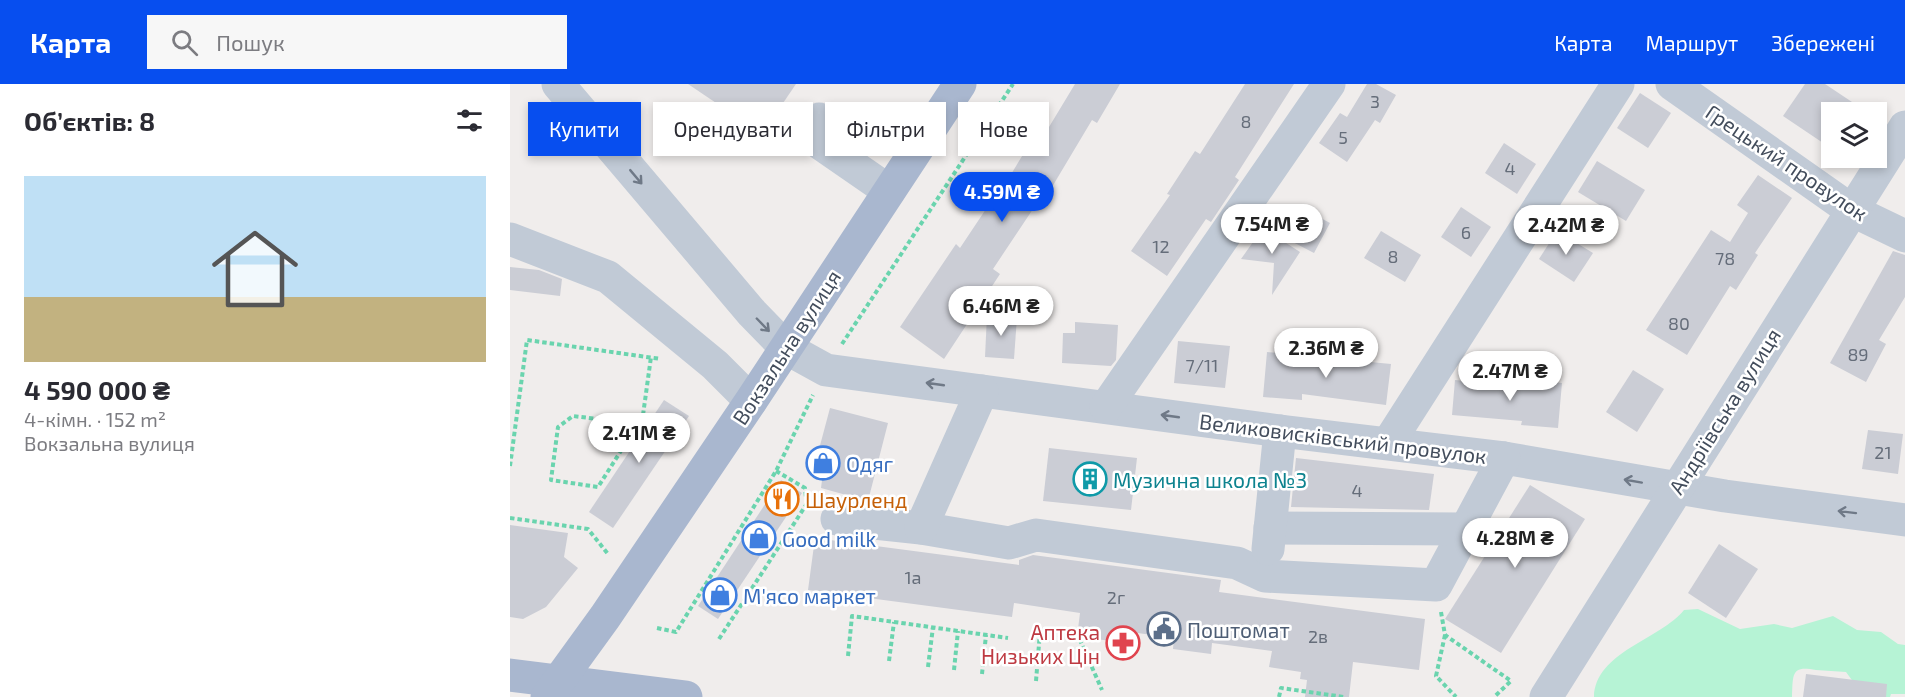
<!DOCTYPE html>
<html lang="uk">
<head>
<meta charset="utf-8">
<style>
	body { margin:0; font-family:"Exo 2",sans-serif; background:#f7f7f7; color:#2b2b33; height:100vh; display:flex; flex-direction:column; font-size:22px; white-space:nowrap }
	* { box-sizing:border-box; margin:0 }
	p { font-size:20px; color:#7c7c81 }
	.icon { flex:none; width:33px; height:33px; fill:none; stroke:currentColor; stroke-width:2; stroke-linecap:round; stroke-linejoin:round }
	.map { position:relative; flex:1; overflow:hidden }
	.details { display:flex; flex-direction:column; background:#fff; width:510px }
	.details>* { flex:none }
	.top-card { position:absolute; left:18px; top:18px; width:570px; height:54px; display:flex; gap:12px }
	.controls { position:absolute; left:1311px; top:18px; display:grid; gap:12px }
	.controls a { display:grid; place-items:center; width:66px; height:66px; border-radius:0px; background:#fff; box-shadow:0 3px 9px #0003; font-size:30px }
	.price { position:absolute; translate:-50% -51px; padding:0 14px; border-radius:21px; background:#fff; color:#222; font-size:20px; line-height:39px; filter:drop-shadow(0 2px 3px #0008) }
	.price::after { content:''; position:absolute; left:50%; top:36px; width:18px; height:14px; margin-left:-9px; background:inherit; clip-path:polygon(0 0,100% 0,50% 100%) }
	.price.active { background:#074eef; color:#fff }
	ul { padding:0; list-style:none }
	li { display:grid; align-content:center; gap:12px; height:318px; padding:0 24px }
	li span { display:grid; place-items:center; height:186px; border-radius:0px; color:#555 }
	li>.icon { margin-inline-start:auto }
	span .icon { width:108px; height:108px; fill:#fffc; stroke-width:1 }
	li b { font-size:26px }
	h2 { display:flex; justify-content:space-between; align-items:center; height:72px; padding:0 24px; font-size:26px }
	.pill { padding:0 21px; border-radius:0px; background:#fff; box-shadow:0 3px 9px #0003; font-size:21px; line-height:54px }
	.pill.active { background:#074eef; color:#fff }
	header { display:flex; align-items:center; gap:36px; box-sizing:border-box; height:84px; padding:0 30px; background:#074eef; color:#fff }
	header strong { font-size:28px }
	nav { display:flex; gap:33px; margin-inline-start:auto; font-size:21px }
	.search { width:420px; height:54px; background:#f7f7f7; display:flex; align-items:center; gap:15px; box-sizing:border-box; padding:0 21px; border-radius:0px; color:#7c7c81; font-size:22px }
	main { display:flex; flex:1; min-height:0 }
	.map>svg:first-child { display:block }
	.green { fill:#b6f3d5 }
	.building { fill:#cbcdd5 }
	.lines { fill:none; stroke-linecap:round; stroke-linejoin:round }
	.path { stroke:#6ad4ae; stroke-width:4; stroke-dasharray:4.5 3; stroke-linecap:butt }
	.minor { stroke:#c1cad6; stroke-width:33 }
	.major { stroke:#a9b7cf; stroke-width:33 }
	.oneway { stroke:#6f7987 }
	.labels { text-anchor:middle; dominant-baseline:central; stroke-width:5; stroke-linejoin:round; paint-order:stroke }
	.number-label { font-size:18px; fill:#656d7a }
	.street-label { font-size:21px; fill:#434d5c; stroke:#fff }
	.shop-label { font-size:21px; fill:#366cbe; stroke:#fff; text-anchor:start }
	.culture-label { font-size:21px; fill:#0d838f; stroke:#fff; text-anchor:start }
	.food-label { font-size:21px; fill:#c56008; stroke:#fff; text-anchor:start }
	.service-label { font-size:21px; fill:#4e5e75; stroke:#fff; text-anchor:start }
	.health-label { font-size:21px; fill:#be3a42; stroke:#fff; text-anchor:end }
</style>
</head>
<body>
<header>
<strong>Карта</strong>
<div class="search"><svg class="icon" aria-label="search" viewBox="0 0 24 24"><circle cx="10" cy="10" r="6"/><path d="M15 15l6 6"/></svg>Пошук</div>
<nav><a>Карта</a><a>Маршрут</a><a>Збережені</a></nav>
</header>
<main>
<section class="details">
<h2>Об’єктів: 8<svg class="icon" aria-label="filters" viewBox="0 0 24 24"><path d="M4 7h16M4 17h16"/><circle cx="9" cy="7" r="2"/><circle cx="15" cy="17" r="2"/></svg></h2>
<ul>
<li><span style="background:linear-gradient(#bfe0f5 65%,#c2b280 0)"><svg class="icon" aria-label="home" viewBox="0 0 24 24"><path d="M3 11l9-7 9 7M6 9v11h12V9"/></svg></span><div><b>4 590 000 ₴</b><p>4-кімн. · 152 m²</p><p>Вокзальна вулиця</p></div></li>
</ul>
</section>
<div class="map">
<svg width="1395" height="613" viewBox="0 0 1395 613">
	<rect width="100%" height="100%" fill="#f0edec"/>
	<path class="green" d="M 1188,525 L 1230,545 L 1264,540 L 1282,544 L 1323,532 L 1347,546 L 1371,548 L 1388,560 L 1395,561 L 1395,610 L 1381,610 L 1380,613 L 1346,613 L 1347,603 L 1336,588 C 1326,587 1316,587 1306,586 C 1281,581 1283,590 1282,613 L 1084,613 C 1085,568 1151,555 1174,526 Z"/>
	<g class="building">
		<polygon points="178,0 286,0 252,50"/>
		<polygon points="565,0 610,0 587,39 582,36 542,103 539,101 483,185 490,190 434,275 390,243 446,160 450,164 492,101 494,102 532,39 539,43"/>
		<polygon points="735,0 784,0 725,93 729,96 701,138 696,135 657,192 621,167 660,111 657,110 685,67 690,70"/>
		<polygon points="857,0 866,0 886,11 870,39 865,36 837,78 809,59 830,29 837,33"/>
		<polygon points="1295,0 1315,0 1357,28 1322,28 1322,65 1273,32"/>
		<polygon points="1130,9 1161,29 1138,64 1107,44"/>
		<polygon points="994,59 1026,80 1007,110 975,89"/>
		<polygon points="1087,77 1135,106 1116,137 1068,108"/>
		<polygon points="1248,91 1282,114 1245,169 1248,171 1226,206 1220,202 1177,271 1136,246 1201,146 1220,158 1238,129 1227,121"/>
		<polygon points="951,123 981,143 961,173 931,153"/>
		<polygon points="794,125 820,139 804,169 777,155"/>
		<polygon points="753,144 790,168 762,211 764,179 731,175"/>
		<polygon points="871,147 911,171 895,198 854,174"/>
		<polygon points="1047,147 1083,169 1064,198 1029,175"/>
		<polygon points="1383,167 1395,171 1395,213 1369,256 1376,260 1356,298 1320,279"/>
		<polygon points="0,183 29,186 52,195 50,212 0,206"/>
		<polygon points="477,231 507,233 504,275 475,273"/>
		<polygon points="565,238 608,241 606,276 601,282 552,279 553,249 565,249"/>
		<polygon points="668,257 720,262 715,304 664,299"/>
		<polygon points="757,268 881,280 876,321 792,310 792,316 753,313"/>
		<polygon points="1123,286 1154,305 1127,348 1096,328"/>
		<polygon points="945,296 1014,303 1015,296 1052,299 1048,344 1011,341 1012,337 942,331"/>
		<polygon points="154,316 179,332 103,444 79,428"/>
		<polygon points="320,324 378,339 358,417 311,404 315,373 307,385 304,384"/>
		<polygon points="1358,346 1393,350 1388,390 1352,385"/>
		<polygon points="539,364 627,374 621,426 533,417"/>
		<polygon points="786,374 924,390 919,426 781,423"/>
		<polygon points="271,396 292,409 208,535 188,522"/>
		<polygon points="1020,401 1075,435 991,569 935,535"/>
		<polygon points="0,441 58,449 54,473 68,484 36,523 13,535 0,533"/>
		<polygon points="305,454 509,481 509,476 523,471 711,496 709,508 915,535 909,586 843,578 839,613 795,613 797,596 790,595 791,588 759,583 762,567 702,559 701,570 663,565 664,554 613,547 611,558 567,553 570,529 504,519 502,533 298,506"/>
		<polygon points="1209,460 1248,485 1216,534 1178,509"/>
		<polygon points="1296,590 1377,600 1376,613 1293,613"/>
	</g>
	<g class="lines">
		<g class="path">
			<polyline points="332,260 503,0"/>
			<polyline points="128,340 63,332 48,343 41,396 88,403 128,340 133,331 141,273"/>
			<polyline points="0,382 17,256 151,275"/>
			<polyline points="266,387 295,404 296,414 300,419"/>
			<polyline points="0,434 78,445 98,470"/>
			<polyline points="931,528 935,551 1001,597 984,613"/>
			<polyline points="147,544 166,548 266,387 303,311"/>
			<polyline points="935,551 926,592 946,613"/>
			<polyline points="209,555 298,418"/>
			<polyline points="338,572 342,532 498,554"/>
			<polyline points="379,577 384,538"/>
			<polyline points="418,583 423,543"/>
			<polyline points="444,586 448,547"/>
			<polyline points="472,590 476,551"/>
			<polyline points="526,597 530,548 569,554 592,606"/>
			<polyline points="769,613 771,604 834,613"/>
		</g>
		<g class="minor">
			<polyline points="48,0 242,229 276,264 316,286 770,347 994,374 1215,412 1395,436"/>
			<polyline points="1162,0 1341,126 1395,152"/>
			<polyline points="309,35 298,51 379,107"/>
			<polyline points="0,155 98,193 205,281 241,317"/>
			<polyline points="596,323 819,0"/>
			<polyline points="879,358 1108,0"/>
			<polyline points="327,435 411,444 499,459 526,451 727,479 755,492 926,501 994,374"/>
			<polyline points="411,444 472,307"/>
			<polyline points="760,444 955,445"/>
			<polyline points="758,465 770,347"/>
			<polyline points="1036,613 1395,43"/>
		</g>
		<g class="major">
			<polyline points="0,591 176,613"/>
			<polyline points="37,613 95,533 241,317 450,0"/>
		</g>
	</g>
	<defs><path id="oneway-shaft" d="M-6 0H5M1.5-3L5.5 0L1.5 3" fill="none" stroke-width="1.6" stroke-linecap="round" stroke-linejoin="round" transform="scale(1.5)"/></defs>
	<g class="oneway">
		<use href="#oneway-shaft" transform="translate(126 93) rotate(50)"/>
		<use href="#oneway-shaft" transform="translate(253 241) rotate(46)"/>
		<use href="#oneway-shaft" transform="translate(425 300) rotate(-172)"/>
		<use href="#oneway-shaft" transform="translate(660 332) rotate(-172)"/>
		<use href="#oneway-shaft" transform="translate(1123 397) rotate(-170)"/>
		<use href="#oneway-shaft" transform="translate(1337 428) rotate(-173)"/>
	</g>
	<defs>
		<g id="shop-ring" transform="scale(1.725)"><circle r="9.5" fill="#fff" stroke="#3f7fe0" stroke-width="1.5"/><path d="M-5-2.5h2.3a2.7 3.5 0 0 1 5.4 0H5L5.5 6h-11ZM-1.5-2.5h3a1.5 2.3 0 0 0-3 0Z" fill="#3f7fe0"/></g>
		<g id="building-ring" transform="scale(1.725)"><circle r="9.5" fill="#fff" stroke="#0f9aa8" stroke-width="1.5"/><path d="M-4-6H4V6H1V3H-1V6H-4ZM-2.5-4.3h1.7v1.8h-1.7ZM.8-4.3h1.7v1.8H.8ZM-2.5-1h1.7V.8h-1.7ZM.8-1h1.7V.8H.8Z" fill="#0f9aa8"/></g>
		<g id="restaurant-ring" transform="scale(1.725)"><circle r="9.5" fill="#fff" stroke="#e8710a" stroke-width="1.5"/><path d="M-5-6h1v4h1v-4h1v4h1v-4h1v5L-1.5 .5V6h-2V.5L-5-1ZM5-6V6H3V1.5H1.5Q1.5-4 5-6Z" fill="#e8710a"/></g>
		<g id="civic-ring" transform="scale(1.725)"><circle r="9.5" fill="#fff" stroke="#5c6f8a" stroke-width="1.5"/><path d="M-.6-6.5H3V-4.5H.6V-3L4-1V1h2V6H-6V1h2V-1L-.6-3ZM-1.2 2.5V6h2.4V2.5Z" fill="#5c6f8a"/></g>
		<g id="pharmacy-ring" transform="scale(1.725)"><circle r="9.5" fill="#fff" stroke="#e0444e" stroke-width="1.5"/><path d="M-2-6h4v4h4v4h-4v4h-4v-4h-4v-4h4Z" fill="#e0444e"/></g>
	</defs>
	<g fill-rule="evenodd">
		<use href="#shop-ring" x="313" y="379"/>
		<use href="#building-ring" x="580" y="395"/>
		<use href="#restaurant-ring" x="272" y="415"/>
		<use href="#shop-ring" x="249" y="454"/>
		<use href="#shop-ring" x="210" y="511"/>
		<use href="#civic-ring" x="654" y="545"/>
		<use href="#pharmacy-ring" x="613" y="559"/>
	</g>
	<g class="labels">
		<g class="number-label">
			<text x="865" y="17">3</text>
			<text x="736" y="37">8</text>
			<text x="833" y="53">5</text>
			<text x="1000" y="84">4</text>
			<text x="956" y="148">6</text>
			<text x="651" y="162">12</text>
			<text x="883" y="172">8</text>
			<text x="1215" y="174">78</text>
			<text x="1169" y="239">80</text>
			<text x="1348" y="270">89</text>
			<text x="692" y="281">7/11</text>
			<text x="1373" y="368">21</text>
			<text x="847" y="406">4</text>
			<text x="403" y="493">1а</text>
			<text x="606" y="513">2г</text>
			<text x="808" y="552">2в</text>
		</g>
		<g class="street-label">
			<text transform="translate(1277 78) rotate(34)">Грецький провулок</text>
			<text transform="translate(276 263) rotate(-57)">Вокзальна вулиця</text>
			<text transform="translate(1214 327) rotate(-58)">Андріївська вулиця</text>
			<text transform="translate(833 354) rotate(7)">Великовисківський провулок</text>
		</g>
		<g class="shop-label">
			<text x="336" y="379">Одяг</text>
			<text x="272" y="454">Good milk</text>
			<text x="233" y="511">М'ясо маркет</text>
		</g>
		<g class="culture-label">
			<text x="603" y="395">Музична школа №3</text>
		</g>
		<g class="food-label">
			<text x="295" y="415">Шаурленд</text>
		</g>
		<g class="service-label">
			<text x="677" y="545">Поштомат</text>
		</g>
		<g class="health-label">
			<text x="590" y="547">Аптека<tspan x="590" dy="24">Низьких Цін</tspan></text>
		</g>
	</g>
</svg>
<div class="controls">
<a><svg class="icon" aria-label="layers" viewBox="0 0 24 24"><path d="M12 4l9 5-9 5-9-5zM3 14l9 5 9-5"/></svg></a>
</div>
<b class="price active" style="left:492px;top:139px">4.59M ₴</b>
<b class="price" style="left:762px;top:171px">7.54M ₴</b>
<b class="price" style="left:1056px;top:172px">2.42M ₴</b>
<b class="price" style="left:491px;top:253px">6.46M ₴</b>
<b class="price" style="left:816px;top:295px">2.36M ₴</b>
<b class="price" style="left:1000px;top:318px">2.47M ₴</b>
<b class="price" style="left:129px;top:380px">2.41M ₴</b>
<b class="price" style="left:1005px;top:485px">4.28M ₴</b>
<div class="top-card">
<a class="pill active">Купити</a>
<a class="pill">Орендувати</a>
<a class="pill">Фільтри</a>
<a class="pill">Нове</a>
</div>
</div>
</main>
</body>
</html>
